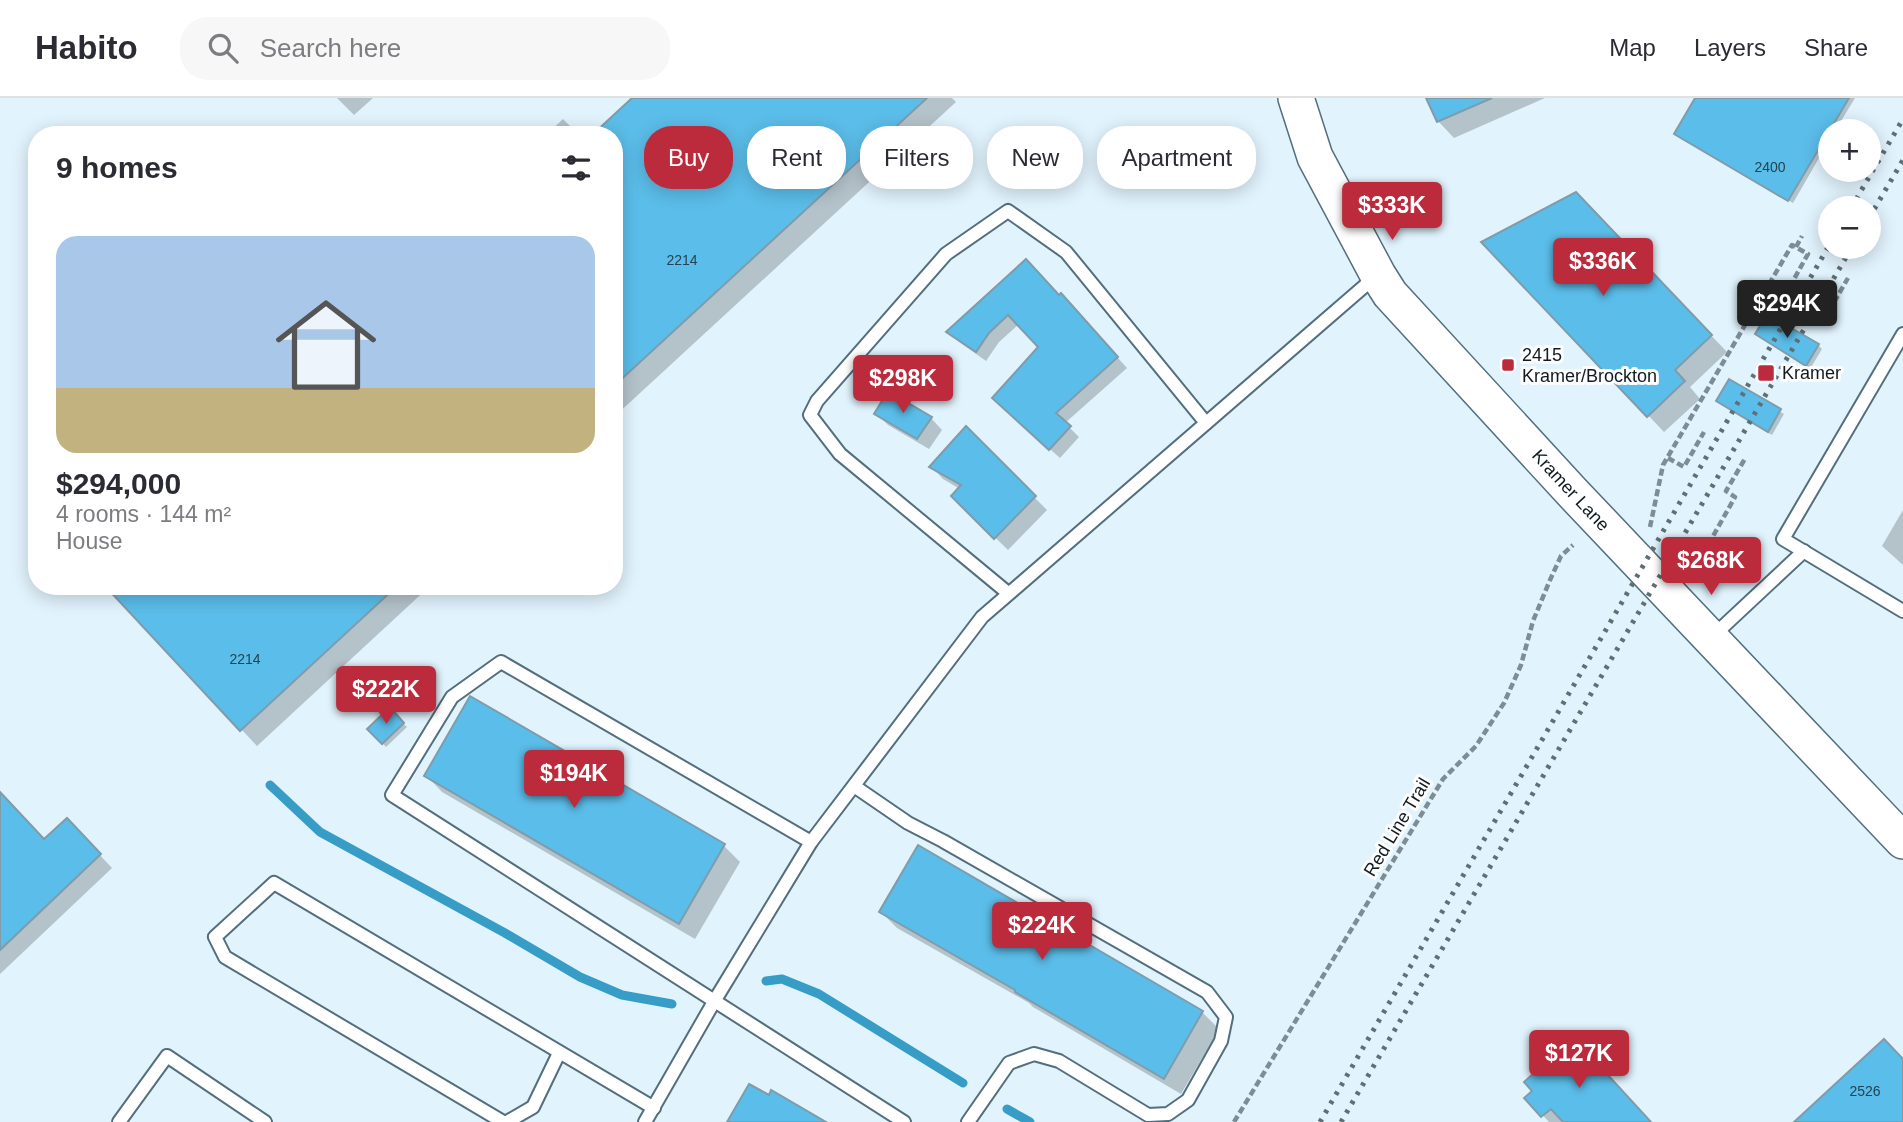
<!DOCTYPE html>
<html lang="en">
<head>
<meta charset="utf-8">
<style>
	body { margin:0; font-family:Arial,sans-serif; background:#f7f7f7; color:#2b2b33; height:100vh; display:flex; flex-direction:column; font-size:26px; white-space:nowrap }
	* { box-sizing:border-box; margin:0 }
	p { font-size:23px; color:#7c7c81 }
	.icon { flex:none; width:38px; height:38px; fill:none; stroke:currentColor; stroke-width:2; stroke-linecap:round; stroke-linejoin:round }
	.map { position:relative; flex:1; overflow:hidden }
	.panel { position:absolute; left:28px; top:28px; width:595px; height:469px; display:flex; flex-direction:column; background:#fff; border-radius:28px; box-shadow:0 4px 18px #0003 }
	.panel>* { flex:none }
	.top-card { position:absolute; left:644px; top:28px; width:665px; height:63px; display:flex; gap:14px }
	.controls { position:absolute; left:1818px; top:21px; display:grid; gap:14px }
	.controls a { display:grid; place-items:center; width:63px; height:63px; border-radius:50%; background:#fff; box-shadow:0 4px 18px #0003; font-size:35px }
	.price { position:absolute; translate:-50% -60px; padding:0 16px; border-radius:7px; background:#bc2b3c; color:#fff; font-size:23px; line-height:46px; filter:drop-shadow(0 2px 4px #0008) }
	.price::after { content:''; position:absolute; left:50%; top:42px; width:21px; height:16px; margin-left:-10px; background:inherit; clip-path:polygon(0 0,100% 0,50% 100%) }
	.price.current { background:#222; color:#fff }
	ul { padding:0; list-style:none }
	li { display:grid; align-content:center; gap:14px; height:371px; padding:0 28px }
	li+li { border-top:2px solid #e1e1e2 }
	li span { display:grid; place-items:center; height:217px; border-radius:21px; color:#555 }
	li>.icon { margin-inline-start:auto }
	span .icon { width:126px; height:126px; fill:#fffc; stroke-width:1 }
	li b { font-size:30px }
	h2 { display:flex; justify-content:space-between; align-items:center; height:84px; padding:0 28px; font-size:30px }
	.pill { padding:0 24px; border-radius:28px; background:#fff; box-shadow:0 4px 18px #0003; font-size:24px; line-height:63px }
	.pill.current { background:#bc2b3c; color:#fff }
	header { display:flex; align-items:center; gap:42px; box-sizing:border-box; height:98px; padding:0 35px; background:#fff; border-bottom:2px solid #e1e1e2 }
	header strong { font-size:33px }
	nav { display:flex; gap:38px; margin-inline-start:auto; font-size:24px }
	.search { width:490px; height:63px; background:#f7f7f7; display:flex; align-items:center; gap:18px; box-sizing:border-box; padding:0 24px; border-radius:28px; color:#7c7c81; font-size:26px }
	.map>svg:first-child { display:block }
	.shadow { fill:#0003 }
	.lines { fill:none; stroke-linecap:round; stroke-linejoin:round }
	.stream { stroke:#379dc7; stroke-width:9 }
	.building { fill:#5bbde9; stroke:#7f9caa; stroke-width:2 }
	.lane-casing { stroke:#536e7c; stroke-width:16 }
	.secondary-casing { stroke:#536e7c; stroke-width:38 }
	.path { stroke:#7e8d95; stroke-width:4.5; stroke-dasharray:7 3.5; stroke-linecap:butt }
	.lane { stroke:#fff; stroke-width:12 }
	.secondary { stroke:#fff; stroke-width:35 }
	.rail { stroke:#606e75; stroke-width:5; stroke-dasharray:3.5 7; stroke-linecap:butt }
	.poi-dot { fill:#bc2b3c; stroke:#fdfdfd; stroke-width:2.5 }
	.labels { text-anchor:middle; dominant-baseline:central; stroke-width:6; stroke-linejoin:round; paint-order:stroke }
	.number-label { font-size:14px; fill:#234452 }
	.poi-label { font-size:18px; fill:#101b20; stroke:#fdfdfd; text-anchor:start }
	.street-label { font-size:18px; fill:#101b20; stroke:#fdfdfd }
</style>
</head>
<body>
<header>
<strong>Habito</strong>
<div class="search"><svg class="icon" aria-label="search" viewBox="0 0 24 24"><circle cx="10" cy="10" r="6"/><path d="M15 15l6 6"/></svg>Search here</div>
<nav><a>Map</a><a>Layers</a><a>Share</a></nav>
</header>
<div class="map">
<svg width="1903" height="1024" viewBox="0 0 1903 1024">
	<rect width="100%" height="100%" fill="#e1f3fd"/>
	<g class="shadow">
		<polygon points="337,0 373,0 354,17"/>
		<polygon points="635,0 952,0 956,4 614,319 614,37"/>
		<polygon points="1428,0 1545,0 1454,40 1438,23"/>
		<polygon points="1697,0 1855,0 1835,33 1830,33 1830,41 1793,105 1679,39"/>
		<polygon points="563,21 579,37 546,37"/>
		<polygon points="1592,113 1727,254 1690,289 1700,301 1664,334 1484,144"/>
		<polygon points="1060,199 1071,208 1127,270 1065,325 1079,339 1060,360 1004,310 1040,249 1019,226 999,244 986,263 958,243 949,234"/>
		<polygon points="1757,236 1818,247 1822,251 1810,271"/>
		<polygon points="1729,283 1784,316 1772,337 1722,306"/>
		<polygon points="876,315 931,320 942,332 929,351 888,327"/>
		<polygon points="966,331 1047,412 1008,452 953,398 960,391 943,381 931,368"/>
		<polygon points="1903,412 1903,467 1882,448"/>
		<polygon points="108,488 430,488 257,648"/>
		<polygon points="471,600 724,748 740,764 695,841 442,694 426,677"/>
		<polygon points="389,612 407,629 386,649 369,631"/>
		<polygon points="0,696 45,743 67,722 112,770 0,876"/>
		<polygon points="919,749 1202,914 1219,931 1181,996 1033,909 1029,905 897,830 881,814"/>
		<polygon points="1527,1000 1650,1024 1565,1024 1564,1022 1562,1024 1549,1024"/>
	</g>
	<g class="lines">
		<g class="stream">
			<polyline points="270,687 320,734 505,835 580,879 622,897 672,906"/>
			<polyline points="766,883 782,881 819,896 963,985"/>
			<polyline points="1007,1011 1030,1024"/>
		</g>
	</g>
	<g class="building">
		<polygon points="632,0 927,0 614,288 614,37 592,37"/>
		<polygon points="1426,0 1492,0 1437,24"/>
		<polygon points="1695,0 1849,0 1788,103 1674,36"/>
		<polygon points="1576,94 1712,237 1675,272 1685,283 1647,319 1481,144"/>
		<polygon points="1026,161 1059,197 1061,195 1118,259 1056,315 1071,328 1049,352 992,300 1038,249 1008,217 989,235 976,254 946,234"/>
		<polygon points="1767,216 1819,246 1806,268 1755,236"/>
		<polygon points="1729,281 1781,311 1768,334 1716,303"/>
		<polygon points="888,293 932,319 917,341 874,316"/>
		<polygon points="966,328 1036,398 994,441 951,398 961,387 929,369"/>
		<polygon points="105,488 397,488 240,633"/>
		<polygon points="470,598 725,746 679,826 424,678"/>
		<polygon points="390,609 404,625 382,646 367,631"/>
		<polygon points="0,694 44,741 67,720 101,756 0,852"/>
		<polygon points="918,747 1203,913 1164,981 1015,894 1015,892 879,814"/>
		<polygon points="1573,939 1651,1024 1563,1024 1551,1011 1541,1019 1524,1000 1532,993 1524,984"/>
		<polygon points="1884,941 1903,961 1903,1024 1794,1024"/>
		<polygon points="749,986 769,997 771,992 826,1024 727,1024"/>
	</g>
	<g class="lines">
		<g class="lane-casing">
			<g id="lane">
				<polyline points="1903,236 1783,441 1903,513"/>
				<polyline points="1008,495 840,356 810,317 817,303 946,156 1008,113 1066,154 1206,325"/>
				<polyline points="1713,538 1804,453"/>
				<polyline points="854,688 908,725 943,743 1207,894 1226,919 1221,943 1188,1002 1168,1016 1148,1017 1059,963 1034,956 1009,965 968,1024"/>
				<polyline points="811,744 501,564 452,599 392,697 904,1024"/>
				<polyline points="119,1024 167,958 265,1024"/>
				<polyline points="503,1024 225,859 215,839 274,785 654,1010"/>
				<polyline points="507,1024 533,1009 559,955"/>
				<polyline points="645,1024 715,902 811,744 982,519 1375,179"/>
			</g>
		</g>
		<g class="secondary-casing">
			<g id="secondary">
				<path id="s1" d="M 1296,0 L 1315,59 L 1378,177 L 1390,196 L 1572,394 L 1903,743"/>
			</g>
		</g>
		<g class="path">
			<polyline points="1796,149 1802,138"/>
			<polyline points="1829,213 1848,180"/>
			<polyline points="1668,360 1684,369 1704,334"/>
			<polyline points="1650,429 1663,367 1792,147 1808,156 1789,190"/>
			<polyline points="1698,465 1735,399 1726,393 1746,359"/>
			<polyline points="1234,1024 1443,681 1476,648 1504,605 1521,567 1533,523 1550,482 1561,458 1573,447"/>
		</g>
		<use href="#lane" class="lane"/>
		<use href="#secondary" class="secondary"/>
		<g class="rail">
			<polyline points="1851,110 1903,21"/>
			<polyline points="1869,120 1903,62"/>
			<polyline points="1320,1024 1830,146"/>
			<polyline points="1341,1024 1852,149"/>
		</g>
	</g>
	<g class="poi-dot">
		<rect x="1501" y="260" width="14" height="14" rx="3.5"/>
		<rect x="1757" y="266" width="18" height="18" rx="3.5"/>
	</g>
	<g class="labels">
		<g class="number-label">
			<text x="1770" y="69">2400</text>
			<text x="682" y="162">2214</text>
			<text x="245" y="561">2214</text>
			<text x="1865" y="993">2526</text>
		</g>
		<g class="poi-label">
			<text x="1522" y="257">2415<tspan x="1522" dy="21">Kramer/Brockton</tspan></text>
			<text x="1782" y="275">Kramer</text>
		</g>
		<g class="street-label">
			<text stroke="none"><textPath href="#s1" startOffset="485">Kramer Lane</textPath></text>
			<text transform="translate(1397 729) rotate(-59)">Red Line Trail</text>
		</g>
	</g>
</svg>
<div class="controls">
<a>+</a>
<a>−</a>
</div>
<b class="price" style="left:1392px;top:144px">$333K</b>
<b class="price" style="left:1603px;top:200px">$336K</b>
<b class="price current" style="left:1787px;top:242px">$294K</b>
<b class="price" style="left:903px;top:317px">$298K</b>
<b class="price" style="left:1711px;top:499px">$268K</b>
<b class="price" style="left:386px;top:628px">$222K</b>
<b class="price" style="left:574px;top:712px">$194K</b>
<b class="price" style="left:1042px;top:864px">$224K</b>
<b class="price" style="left:1579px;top:992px">$127K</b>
<div class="top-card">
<a class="pill current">Buy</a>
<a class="pill">Rent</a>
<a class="pill">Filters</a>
<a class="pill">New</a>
<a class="pill">Apartment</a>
</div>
<section class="panel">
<h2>9 homes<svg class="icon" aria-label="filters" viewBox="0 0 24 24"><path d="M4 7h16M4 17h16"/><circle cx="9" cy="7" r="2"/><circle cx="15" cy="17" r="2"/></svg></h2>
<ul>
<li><span style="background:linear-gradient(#a9c7e8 70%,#c2b280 0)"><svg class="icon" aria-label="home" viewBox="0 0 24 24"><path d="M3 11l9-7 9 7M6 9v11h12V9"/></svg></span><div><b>$294,000</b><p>4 rooms · 144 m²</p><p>House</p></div></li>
</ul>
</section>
</div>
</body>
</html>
